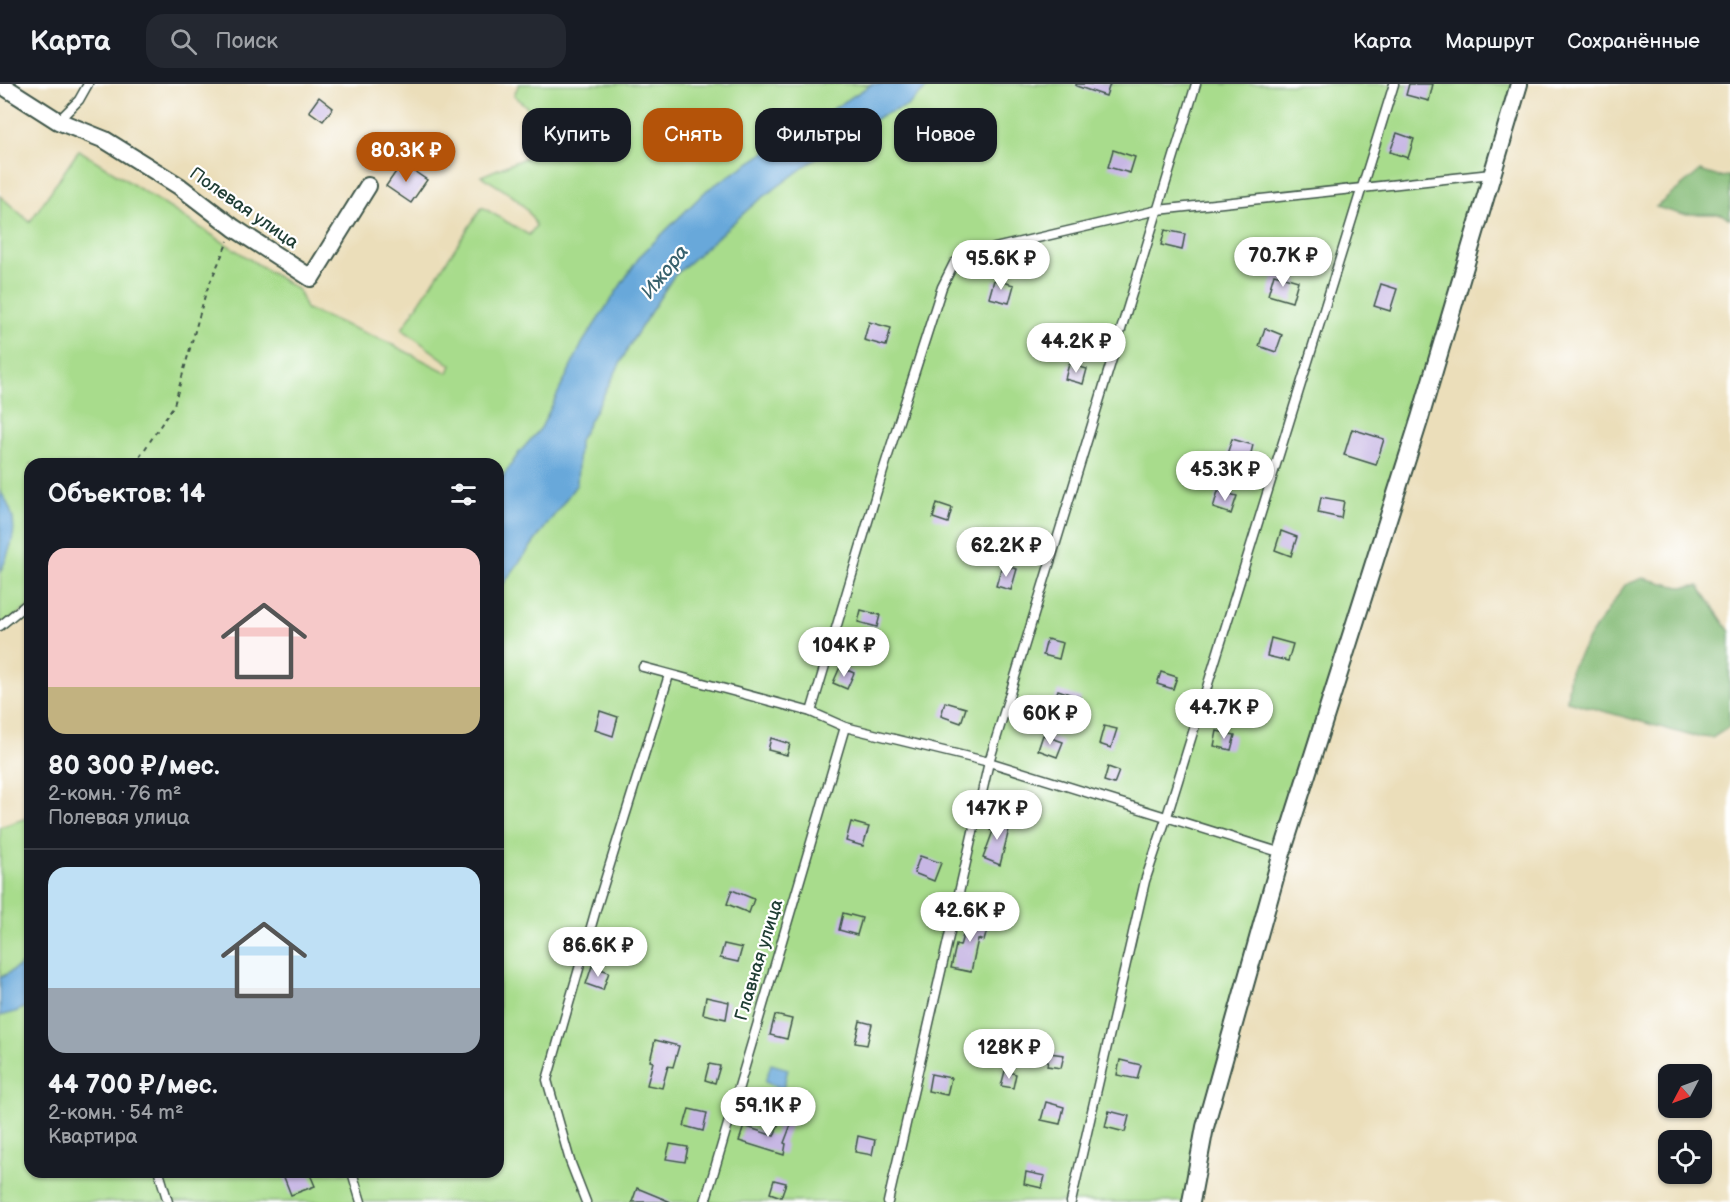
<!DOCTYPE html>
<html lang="ru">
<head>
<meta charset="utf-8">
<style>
	body { margin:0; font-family:"Balsamiq Sans",sans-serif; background:#242831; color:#f1f3f6; height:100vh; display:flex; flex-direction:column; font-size:22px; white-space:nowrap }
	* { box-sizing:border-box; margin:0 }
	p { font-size:20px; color:#9ea1a6 }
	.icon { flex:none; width:33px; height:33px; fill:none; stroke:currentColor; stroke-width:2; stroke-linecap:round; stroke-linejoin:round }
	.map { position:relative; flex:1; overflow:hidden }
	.panel { position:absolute; left:24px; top:374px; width:480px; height:720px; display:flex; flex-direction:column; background:#171b24; border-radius:18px; box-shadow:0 2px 4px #0004 }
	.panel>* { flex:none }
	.banner { position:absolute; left:522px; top:24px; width:570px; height:54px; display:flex; gap:12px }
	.needle { width:39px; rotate:229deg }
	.controls { position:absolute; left:1658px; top:980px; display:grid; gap:12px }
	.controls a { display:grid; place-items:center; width:54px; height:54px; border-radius:12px; background:#171b24; box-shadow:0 2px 4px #0004; font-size:30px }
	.price { position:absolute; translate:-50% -51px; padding:0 14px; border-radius:21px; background:#fff; color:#222; font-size:20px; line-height:39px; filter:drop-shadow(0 2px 3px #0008) }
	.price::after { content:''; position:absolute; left:50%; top:36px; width:18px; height:14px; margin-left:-9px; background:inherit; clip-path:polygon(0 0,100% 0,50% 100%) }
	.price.current { background:#b45309; color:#fff }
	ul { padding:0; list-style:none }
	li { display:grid; align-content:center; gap:12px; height:318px; padding:0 24px }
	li+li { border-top:2px solid #363941 }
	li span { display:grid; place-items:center; height:186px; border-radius:18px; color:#555 }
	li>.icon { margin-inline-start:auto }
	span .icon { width:108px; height:108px; fill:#fffc; stroke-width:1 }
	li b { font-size:26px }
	h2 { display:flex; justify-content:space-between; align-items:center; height:72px; padding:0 24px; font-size:26px }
	.pill { padding:0 21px; border-radius:18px; background:#171b24; box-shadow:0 2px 4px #0004; font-size:21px; line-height:54px }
	.pill.current { background:#b45309; color:#fff }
	header { display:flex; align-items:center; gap:36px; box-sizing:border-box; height:84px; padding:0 30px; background:#171b24; border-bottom:2px solid #363941 }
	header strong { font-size:28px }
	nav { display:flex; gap:33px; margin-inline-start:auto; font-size:21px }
	.search { width:420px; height:54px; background:#242831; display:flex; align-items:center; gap:15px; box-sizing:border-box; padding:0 21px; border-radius:18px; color:#9ea1a6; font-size:22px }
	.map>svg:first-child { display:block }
	.green { fill:#a8dc8c; stroke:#648c60; stroke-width:1.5 }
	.forest { fill:#86bc78; stroke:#527c56; stroke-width:1.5 }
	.water { fill:#67a8da; stroke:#437287; stroke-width:1.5 }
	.building { fill:#c7b7e4 }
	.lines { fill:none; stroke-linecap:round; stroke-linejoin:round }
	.lane-casing { stroke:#3e5548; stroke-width:11 }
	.street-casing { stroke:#3e5548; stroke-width:20 }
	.path { stroke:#3e5548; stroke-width:2; stroke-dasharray:4.5 4.5; stroke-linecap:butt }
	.lane { stroke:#fff; stroke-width:8 }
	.street { stroke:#fff; stroke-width:16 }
	.labels { text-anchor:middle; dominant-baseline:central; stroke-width:4.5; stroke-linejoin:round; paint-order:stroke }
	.street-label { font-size:18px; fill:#1f3d34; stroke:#fff }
	.water-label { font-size:20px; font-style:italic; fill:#38626e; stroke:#fff }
</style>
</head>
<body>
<header>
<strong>Карта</strong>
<div class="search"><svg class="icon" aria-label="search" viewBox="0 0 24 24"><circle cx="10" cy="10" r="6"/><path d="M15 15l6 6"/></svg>Поиск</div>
<nav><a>Карта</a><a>Маршрут</a><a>Сохранённые</a></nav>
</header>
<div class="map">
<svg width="1730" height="1118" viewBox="0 0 1730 1118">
	<rect width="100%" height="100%" fill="#fff"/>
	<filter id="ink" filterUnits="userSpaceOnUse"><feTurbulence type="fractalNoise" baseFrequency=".0167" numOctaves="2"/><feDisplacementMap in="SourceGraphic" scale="12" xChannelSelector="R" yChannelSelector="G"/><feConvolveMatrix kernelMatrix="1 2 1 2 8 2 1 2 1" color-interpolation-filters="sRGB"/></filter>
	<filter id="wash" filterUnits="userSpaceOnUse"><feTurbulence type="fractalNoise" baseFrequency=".008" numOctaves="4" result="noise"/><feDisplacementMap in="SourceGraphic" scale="24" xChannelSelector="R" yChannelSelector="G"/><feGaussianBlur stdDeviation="1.35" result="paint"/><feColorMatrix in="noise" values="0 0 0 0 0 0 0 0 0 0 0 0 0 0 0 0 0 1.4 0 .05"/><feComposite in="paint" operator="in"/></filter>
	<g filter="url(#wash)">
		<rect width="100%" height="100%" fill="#ebdeba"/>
		<g class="green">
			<path d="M 519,0 L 872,0 L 707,106 L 640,172 L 583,258 L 541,344 L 519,369 L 498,400 L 498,380 L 30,380 L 30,522 L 0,542 L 0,112 L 30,138 L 79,66 L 298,206 L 306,225 L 387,258 L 448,289 L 451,281 L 402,245 L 482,123 L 529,151 L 536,142 C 526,117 503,105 481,92 L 564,58 L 514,11 Z"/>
			<polygon points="931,0 1519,0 1282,769 1191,1118 0,1118 0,932 15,928 30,921 30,1088 498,1088 498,507 577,400 579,357 632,257 673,193 754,120 808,80 882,31 907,22"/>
			<polygon points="30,733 30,876 0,894 0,743"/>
		</g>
		<g class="forest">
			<polygon points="1700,87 1719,93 1730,92 1730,135 1721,130 1680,130 1656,123"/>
			<polygon points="1643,494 1680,503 1699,502 1730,548 1729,643 1712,654 1692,652 1567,617 1570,587 1590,552 1625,501"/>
		</g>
		<g class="water">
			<polygon points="872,0 931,0 907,22 882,31 808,80 754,120 673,193 632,257 579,357 577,400 498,507 498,400 519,369 541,344 583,258 640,172 707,106"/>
			<path d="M 0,407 C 23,439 13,457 0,490 Z"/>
			<polygon points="30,876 30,921 15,928 0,932 0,894"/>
			<polygon points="771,980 788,985 783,1005 765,998"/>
		</g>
		<g id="blocks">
			<g class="building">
				<polygon points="1076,0 1110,0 1106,12 1076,2"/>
				<polygon points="1409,0 1433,0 1429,17 1406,11"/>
				<polygon points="319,13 333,24 323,37 309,27"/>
				<polygon points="1397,49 1414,55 1408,74 1390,68"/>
				<polygon points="1113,66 1135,73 1130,89 1108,83"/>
				<polygon points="402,79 427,96 411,119 386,102"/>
				<polygon points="1165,146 1185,150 1182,166 1161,161"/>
				<polygon points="1281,156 1297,159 1295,171 1278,167"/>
				<polygon points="1274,190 1298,197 1292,218 1268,211"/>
				<polygon points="994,196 1014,201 1009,219 989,214"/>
				<polygon points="1381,200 1397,205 1390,227 1374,222"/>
				<polygon points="869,238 891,244 886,262 864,256"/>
				<polygon points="1265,244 1282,251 1276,268 1259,262"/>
				<polygon points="1069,280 1087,285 1083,300 1065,295"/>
				<polygon points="1352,345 1384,355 1376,381 1344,371"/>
				<polygon points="1232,355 1253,361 1249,377 1227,370"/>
				<polygon points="1218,407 1237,412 1231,430 1213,424"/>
				<polygon points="1321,413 1344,417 1341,434 1318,429"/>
				<polygon points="937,419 952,424 948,439 933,434"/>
				<polygon points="1281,447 1297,453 1291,472 1275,466"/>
				<polygon points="1002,481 1017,485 1011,506 996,502"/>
				<polygon points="861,526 880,531 877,543 858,538"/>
				<polygon points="1271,554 1293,560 1288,577 1267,572"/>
				<polygon points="1047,555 1063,559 1059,575 1043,571"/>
				<polygon points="840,583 854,589 847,605 833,599"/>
				<polygon points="1161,588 1177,593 1173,605 1157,600"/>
				<polygon points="1058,606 1081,614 1074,633 1051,625"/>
				<polygon points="945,618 966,624 961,639 941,632"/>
				<polygon points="600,627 618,633 613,652 595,646"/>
				<polygon points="1104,642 1117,645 1111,664 1099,660"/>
				<polygon points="1217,647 1235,651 1231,666 1214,662"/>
				<polygon points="1043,651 1063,658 1057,673 1038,666"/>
				<polygon points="771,654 790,660 787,671 768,666"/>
				<polygon points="1108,683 1119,687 1114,700 1104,697"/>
				<polygon points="994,733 1011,738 1000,781 983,774 993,747 990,746"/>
				<polygon points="851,738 869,743 863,762 846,757"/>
				<polygon points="920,772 941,779 934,797 914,789"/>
				<polygon points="732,806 754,815 749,829 727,820"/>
				<polygon points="843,829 862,834 857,851 839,846"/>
				<polygon points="969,830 990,836 984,857 978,855 971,888 951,884 956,861 960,862"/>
				<polygon points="724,860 742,864 738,878 720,874"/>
				<polygon points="592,882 609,888 603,906 586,900"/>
				<polygon points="706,913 729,918 726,935 703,930"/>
				<polygon points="775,931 792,935 787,955 770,951"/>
				<polygon points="860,937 872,940 867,961 855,959"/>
				<polygon points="655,956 679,962 673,983 668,982 662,1004 647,1001 653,978 650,977"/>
				<polygon points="1049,969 1064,971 1061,984 1047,982"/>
				<polygon points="1120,976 1141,981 1137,995 1117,991"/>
				<polygon points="709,980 720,982 715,999 705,996"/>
				<polygon points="1005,987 1016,990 1013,1004 1001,1002"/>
				<polygon points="931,990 951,994 947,1011 928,1007"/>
				<polygon points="1046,1018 1064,1023 1060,1040 1041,1036"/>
				<polygon points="689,1025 707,1029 703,1047 684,1042"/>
				<polygon points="1109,1027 1129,1032 1125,1048 1105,1043"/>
				<polygon points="781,1034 792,1038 784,1059 786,1060 784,1071 739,1057 744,1042 774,1052"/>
				<polygon points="858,1052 875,1056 872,1071 855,1068"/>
				<polygon points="670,1060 688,1063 685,1078 666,1075"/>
				<polygon points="282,1088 309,1088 315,1102 291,1111"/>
				<polygon points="1026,1088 1045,1092 1042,1104 1024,1100"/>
				<polygon points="774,1096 786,1099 781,1113 770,1109"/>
				<polygon points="637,1104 671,1118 632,1118"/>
			</g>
		</g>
	</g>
	<g filter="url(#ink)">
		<use href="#blocks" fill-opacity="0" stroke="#3e5548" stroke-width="1.5"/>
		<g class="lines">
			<g class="lane-casing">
				<g id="lane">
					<polyline points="58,37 79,16 88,0"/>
					<polyline points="0,542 28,519"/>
					<polyline points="643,583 811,628 845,643 989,678 1282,769"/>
					<polyline points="811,628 883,387 942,203 954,179 969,170 1158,126 1491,90"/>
					<polyline points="159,1088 168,1118"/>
					<polyline points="352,1088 361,1118"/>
					<polyline points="586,1118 570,1077 547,996 597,822 669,591"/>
					<polyline points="705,1118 845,643"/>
					<polyline points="888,1118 989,678 1196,0"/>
					<polyline points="1071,1118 1145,797 1167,732 1394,0"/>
				</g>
			</g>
			<g class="street-casing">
				<g id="street">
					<polyline points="0,0 58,37 105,56 179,102 234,144 311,194 368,102"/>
					<polyline points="1191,1118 1205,1043 1282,769 1420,334 1519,0"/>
				</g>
			</g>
			<polyline class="path" points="135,380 174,321 206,208 228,157"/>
			<use href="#lane" class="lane"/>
			<use href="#street" class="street"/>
		</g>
	</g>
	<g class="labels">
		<g class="street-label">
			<text transform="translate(244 124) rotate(35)">Полевая улица</text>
			<text transform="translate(759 876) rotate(-73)">Главная улица</text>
		</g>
		<g class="water-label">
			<text transform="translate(665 188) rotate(-51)">Ижора</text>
		</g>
	</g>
</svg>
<div class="controls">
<a><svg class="needle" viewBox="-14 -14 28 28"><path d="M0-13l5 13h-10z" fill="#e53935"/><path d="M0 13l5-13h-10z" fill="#9ea1a6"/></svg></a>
<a><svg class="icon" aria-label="locate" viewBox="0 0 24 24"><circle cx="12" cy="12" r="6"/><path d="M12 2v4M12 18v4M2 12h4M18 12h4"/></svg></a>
</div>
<b class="price current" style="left:406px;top:99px">80.3K ₽</b>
<b class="price" style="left:1283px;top:204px">70.7K ₽</b>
<b class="price" style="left:1001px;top:207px">95.6K ₽</b>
<b class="price" style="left:1076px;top:290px">44.2K ₽</b>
<b class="price" style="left:1225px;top:418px">45.3K ₽</b>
<b class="price" style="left:1006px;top:494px">62.2K ₽</b>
<b class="price" style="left:844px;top:594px">104K ₽</b>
<b class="price" style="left:1224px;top:656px">44.7K ₽</b>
<b class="price" style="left:1050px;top:662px">60K ₽</b>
<b class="price" style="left:997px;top:757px">147K ₽</b>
<b class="price" style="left:970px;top:859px">42.6K ₽</b>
<b class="price" style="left:598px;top:894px">86.6K ₽</b>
<b class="price" style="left:1009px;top:996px">128K ₽</b>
<b class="price" style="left:768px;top:1054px">59.1K ₽</b>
<div class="banner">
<a class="pill">Купить</a>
<a class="pill current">Снять</a>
<a class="pill">Фильтры</a>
<a class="pill">Новое</a>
</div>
<section class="panel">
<h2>Объектов: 14<svg class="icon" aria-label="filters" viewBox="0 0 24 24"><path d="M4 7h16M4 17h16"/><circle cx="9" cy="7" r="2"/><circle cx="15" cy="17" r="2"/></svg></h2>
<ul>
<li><span style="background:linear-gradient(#f6c9c9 75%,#c2b280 0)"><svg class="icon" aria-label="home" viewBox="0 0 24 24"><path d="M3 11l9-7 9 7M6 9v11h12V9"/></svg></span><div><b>80 300 ₽/мес.</b><p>2-комн. · 76 m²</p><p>Полевая улица</p></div></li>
<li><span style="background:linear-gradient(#bfe0f5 65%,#9aa5b1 0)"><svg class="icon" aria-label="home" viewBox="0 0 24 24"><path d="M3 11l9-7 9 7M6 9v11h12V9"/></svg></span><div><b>44 700 ₽/мес.</b><p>2-комн. · 54 m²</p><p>Квартира</p></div></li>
</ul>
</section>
</div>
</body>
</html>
